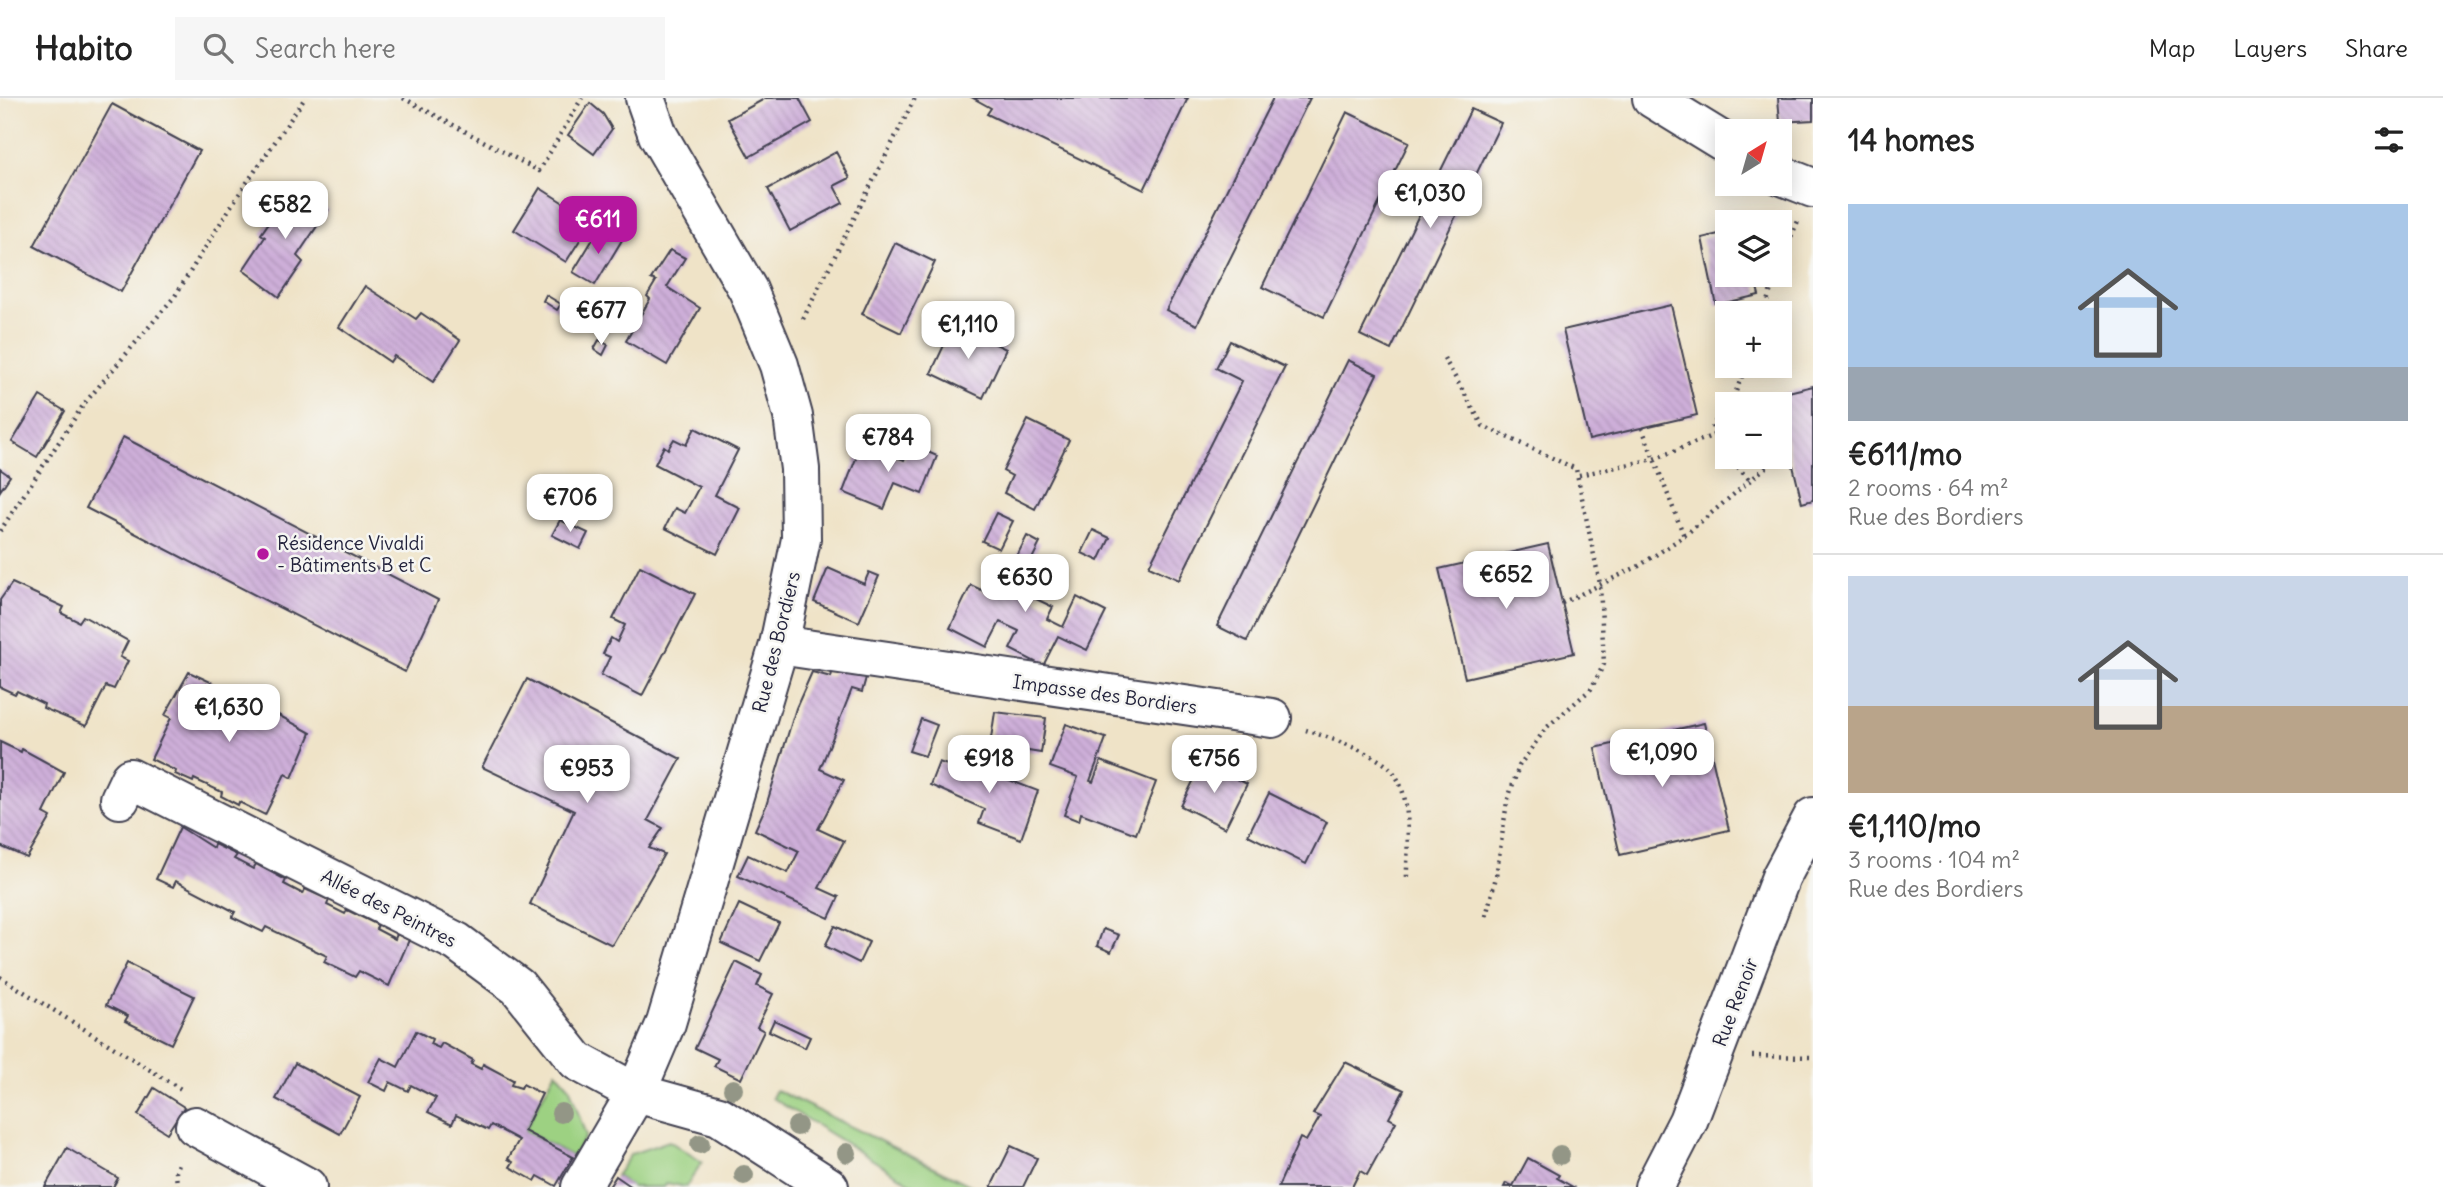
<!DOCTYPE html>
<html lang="en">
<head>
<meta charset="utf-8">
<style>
	body { margin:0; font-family:Delius,sans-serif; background:#f6f6f6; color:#222; height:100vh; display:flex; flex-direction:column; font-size:26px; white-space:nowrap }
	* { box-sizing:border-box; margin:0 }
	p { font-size:23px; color:#767676 }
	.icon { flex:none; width:38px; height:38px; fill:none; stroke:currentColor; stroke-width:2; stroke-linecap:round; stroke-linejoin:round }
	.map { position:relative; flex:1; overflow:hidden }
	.details { display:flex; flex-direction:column; background:#fff; width:630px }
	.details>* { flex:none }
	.needle { width:46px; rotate:37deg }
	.controls { position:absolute; left:1715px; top:21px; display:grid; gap:14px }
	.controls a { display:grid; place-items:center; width:77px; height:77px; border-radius:0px; background:#fff; box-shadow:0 4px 18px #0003; font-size:35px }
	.price { position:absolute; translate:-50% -60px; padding:0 16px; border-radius:14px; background:#fff; color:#222; font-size:23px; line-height:46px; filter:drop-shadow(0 2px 4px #0008) }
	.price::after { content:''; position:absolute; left:50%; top:42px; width:21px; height:16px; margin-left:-10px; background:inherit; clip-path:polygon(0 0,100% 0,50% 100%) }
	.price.on { background:#b5179e; color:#fff }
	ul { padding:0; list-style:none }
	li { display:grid; align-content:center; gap:14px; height:371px; padding:0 35px }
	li+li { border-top:2px solid #e0e0e0 }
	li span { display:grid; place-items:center; height:217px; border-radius:0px; color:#555 }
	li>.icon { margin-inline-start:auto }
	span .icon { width:126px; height:126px; fill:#fffc; stroke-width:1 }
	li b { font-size:30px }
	h2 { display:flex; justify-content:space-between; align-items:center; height:84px; padding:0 35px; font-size:30px }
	header { display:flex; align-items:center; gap:42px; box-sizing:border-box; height:98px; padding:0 35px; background:#fff; border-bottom:2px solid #e0e0e0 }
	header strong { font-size:33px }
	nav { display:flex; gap:38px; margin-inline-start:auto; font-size:24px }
	.search { width:490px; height:63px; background:#f6f6f6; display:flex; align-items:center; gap:18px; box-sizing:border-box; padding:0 24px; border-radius:0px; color:#767676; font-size:26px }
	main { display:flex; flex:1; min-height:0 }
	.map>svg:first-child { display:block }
	.grass { fill:#9dd182; stroke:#607a5e; stroke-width:2 }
	.building { fill:url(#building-back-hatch) }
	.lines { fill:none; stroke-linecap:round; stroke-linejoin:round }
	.minor-casing { stroke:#413f50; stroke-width:42 }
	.path { stroke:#413f50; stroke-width:4.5; stroke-dasharray:2 5; stroke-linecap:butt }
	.minor { stroke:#fff; stroke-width:38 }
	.tree { fill:#939686 }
	.poi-dot { fill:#b5179e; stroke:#f6f6f2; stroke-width:2.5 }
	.labels { text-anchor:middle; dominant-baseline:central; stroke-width:5; stroke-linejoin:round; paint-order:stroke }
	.poi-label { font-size:19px; fill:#22223b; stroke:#f6f6f2; text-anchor:start }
	.street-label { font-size:19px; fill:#22223b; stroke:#f6f6f2 }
</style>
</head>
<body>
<header>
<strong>Habito</strong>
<div class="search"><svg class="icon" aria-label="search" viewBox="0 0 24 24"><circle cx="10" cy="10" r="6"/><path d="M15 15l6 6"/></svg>Search here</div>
<nav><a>Map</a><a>Layers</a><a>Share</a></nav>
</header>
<main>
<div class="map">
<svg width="1813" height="1089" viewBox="0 0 1813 1089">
	<defs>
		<pattern id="building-back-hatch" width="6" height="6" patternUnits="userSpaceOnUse" patternTransform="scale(1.75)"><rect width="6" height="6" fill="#ceafd9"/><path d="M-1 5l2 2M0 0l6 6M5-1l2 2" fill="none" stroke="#b196bb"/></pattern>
	</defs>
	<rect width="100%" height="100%" fill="#f6f6f2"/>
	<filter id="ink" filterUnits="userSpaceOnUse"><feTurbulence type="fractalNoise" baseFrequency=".0143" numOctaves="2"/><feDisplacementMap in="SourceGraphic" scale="14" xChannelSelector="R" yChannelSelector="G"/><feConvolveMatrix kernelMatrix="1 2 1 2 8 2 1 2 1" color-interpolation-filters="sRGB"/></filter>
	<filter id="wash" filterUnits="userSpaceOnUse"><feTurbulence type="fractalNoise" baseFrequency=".00686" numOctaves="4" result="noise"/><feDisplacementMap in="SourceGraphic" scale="28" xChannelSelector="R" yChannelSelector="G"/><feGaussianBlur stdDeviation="1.57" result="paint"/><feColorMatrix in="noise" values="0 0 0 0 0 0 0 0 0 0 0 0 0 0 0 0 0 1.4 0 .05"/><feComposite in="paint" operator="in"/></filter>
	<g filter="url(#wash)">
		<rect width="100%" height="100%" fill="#efe3c7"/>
		<g class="grass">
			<polygon points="556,973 569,988 586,1038 573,1059 524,1033"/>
			<polygon points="776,992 974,1089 917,1089 772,1000"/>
			<polygon points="669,1043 702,1064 686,1089 667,1085 664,1089 632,1089 616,1078 631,1056"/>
		</g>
		<g id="blocks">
			<g class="building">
				<polygon points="766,0 799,0 812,24 749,59 728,21"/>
				<polygon points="973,0 1188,0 1144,92 987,16 991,10"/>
				<polygon points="1273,0 1310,0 1197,227 1166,212"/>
				<polygon points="1778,0 1813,0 1813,22 1780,24"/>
				<polygon points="590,5 603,16 612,31 594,56 568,37"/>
				<polygon points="112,6 199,53 121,194 34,148"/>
				<polygon points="1471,11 1501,25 1391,252 1360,237"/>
				<polygon points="1347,14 1409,44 1324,219 1262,189"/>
				<polygon points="836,54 850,80 834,88 843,105 790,133 768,91"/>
				<polygon points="294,88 328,112 297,158 303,164 279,199 243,172 265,139 261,136"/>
				<polygon points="540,90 592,123 566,164 514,132"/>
				<polygon points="601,128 622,142 595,187 573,174"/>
				<polygon points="1727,134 1727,177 1754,177 1759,197 1716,207 1702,140"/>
				<polygon points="895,145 935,164 901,235 862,216"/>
				<polygon points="670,152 685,160 667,189 700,210 667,267 626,243 650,201 647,198 656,183 651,181"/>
				<polygon points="365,188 416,221 421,215 460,242 433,284 394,258 390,264 339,229"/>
				<polygon points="546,197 561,206 557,212 543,203"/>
				<polygon points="1671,207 1697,317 1589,342 1563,232"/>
				<polygon points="954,226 1006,251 983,300 931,275"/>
				<polygon points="599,242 608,247 603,257 594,251"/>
				<polygon points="1230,243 1285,269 1179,482 1149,468 1242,283 1216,270"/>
				<polygon points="1348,262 1377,276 1247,543 1217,528"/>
				<polygon points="1813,288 1813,402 1802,405 1776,297"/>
				<polygon points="40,298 65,313 37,359 12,344"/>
				<polygon points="1028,322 1069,342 1035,411 1004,395 1012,378 1003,373"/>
				<polygon points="695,330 738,352 715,397 740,410 717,456 665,430 675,410 685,415 699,389 655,366 664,348 668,351 674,341 686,347"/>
				<polygon points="123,339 438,502 405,574 86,410"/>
				<polygon points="862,345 904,362 910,346 937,358 922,396 895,385 884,411 843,394"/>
				<polygon points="0,371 10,378 0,393"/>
				<polygon points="996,415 1013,423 999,451 982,443"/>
				<polygon points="560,422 588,435 580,451 552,437"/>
				<polygon points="1093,432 1110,440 1099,463 1082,455"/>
				<polygon points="1027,438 1040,445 1021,483 1028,487 1032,479 1043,484 1034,500 1053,509 1047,521 1063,529 1077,499 1106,514 1087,552 1058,538 1043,568 1010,551 1019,533 1000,524 987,549 950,530 971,487 996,499"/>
				<polygon points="1548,446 1574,555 1465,580 1439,471"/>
				<polygon points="640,468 695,496 642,598 601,577 610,559 603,556 611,540 617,544 625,527 613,521"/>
				<polygon points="828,470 864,486 869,474 879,478 859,524 814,504"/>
				<polygon points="12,485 64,509 61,515 79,524 83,518 128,543 120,559 128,563 114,591 106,588 86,628 43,610 44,606 17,593 15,596 0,589 0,502"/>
				<polygon points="833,571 867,576 862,594 852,591 820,671 844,682 818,731 844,743 819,790 839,799 829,820 738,778 748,757 788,775 799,753 755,732 766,708 796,610 812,574 831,579"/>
				<polygon points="189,574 241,598 239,604 257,613 260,607 311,635 292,680 285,676 265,717 239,704 238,707 221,698 222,694 194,681 193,684 175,676 176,673 151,661 171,620 165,617"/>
				<polygon points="527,581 681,661 648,722 663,730 649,750 664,756 612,847 530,806 574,713 482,669"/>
				<polygon points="995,614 1046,620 1041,655 990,647"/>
				<polygon points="921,621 937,627 925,658 909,653"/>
				<polygon points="1704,625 1729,732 1620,757 1595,650"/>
				<polygon points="1066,626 1106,640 1090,683 1093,684 1101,663 1156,684 1136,736 1081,715 1079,723 1064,717 1078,679 1050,669"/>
				<polygon points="0,644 21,654 22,651 64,674 44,715 51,719 27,760 0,748"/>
				<polygon points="981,660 999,667 996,677 1038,693 1021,741 979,725 984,711 930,687 939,664 953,669 955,663 976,671"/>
				<polygon points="1203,663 1247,686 1225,730 1181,708"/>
				<polygon points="1269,695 1327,724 1306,766 1248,737"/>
				<polygon points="180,729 213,750 214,746 237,757 234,761 253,771 256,766 286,782 284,786 303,796 305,791 329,802 327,807 345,816 347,812 378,827 376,831 395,841 397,836 409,842 389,888 359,873 355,879 324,864 327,858 266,829 263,834 232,819 235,814 176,783 173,789 156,781"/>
				<polygon points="739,806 779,825 760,863 721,845"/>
				<polygon points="835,828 869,844 859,865 825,848"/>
				<polygon points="1103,831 1119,837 1111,854 1097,848"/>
				<polygon points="736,864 762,877 757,888 773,896 757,929 764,933 741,981 714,968 718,961 695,950"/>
				<polygon points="127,865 194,898 171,946 125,923 128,918 106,907"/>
				<polygon points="774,922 810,939 805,950 769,933"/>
				<polygon points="416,933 432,941 430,946 439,950 442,945 473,962 471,966 481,971 483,966 513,982 511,987 521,990 523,986 542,996 524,1033 573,1059 556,1088 538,1078 535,1083 510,1069 513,1064 508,1061 519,1042 491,1027 488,1032 456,1017 452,1026 428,1014 436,1000 411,987 408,993 390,984 386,993 368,984 381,960 398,969"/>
				<polygon points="1345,964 1404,992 1389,1020 1396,1024 1367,1077 1360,1073 1352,1089 1278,1089 1300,1040 1306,1043 1320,1019 1313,1016"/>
				<polygon points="295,965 360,999 340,1036 276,1001"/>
				<polygon points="154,990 184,1009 167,1035 138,1017"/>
				<polygon points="1011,1048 1037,1060 1023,1089 991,1089"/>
				<polygon points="67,1050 118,1080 113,1089 45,1089"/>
				<polygon points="1528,1060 1559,1077 1557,1080 1573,1089 1504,1089 1506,1085 1513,1088"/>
				<polygon points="616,1078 632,1089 609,1089"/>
			</g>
		</g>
	</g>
	<g filter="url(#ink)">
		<use href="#blocks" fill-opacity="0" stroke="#413f50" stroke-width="2"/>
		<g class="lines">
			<g class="minor-casing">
				<g id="minor">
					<polyline points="1652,0 1727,46"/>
					<polyline points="1780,77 1813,90"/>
					<polyline points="779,547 1272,620"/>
					<polyline points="120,701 130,680 457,844 518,889 577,963 636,995 719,1018 829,1089"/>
					<polyline points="195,1028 307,1089"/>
					<polyline points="581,1089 636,995 666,925 779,547 801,441 800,371 793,318 779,267 748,192 658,37 645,0"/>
					<polyline points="1654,1089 1688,1023 1781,779 1813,719"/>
				</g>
			</g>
			<g class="path">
				<polyline points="403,0 539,73 582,0"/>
				<polyline points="1780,164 1798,123"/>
				<polyline points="1763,215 1776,177"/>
				<polyline points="803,221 915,0"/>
				<polyline points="1444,260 1483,328 1576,371 1600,486 1604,566 1591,591 1546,630 1519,668 1507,704 1496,779 1485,822"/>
				<polyline points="1731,306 1746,268"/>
				<polyline points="1642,330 1684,438"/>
				<polyline points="1714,337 1712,327 1727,311"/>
				<polyline points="1780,357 1789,350"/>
				<polyline points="1579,377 1654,361 1714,337 1719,351 1750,382"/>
				<polyline points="0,433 84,306 175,198 233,105 305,0"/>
				<polyline points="1562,505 1639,468 1684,438 1778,359"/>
				<path d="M 1306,632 C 1327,639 1382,657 1394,675 C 1414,704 1406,751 1407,783"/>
				<polyline points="0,879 184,993"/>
				<polyline points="1752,958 1813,959"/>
				<polyline points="177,1089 176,1074 180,1063"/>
			</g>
			<use href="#minor" class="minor"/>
		</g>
		<g class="tree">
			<circle cx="733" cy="991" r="10"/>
			<circle cx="561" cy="1015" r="10"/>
			<circle cx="797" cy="1028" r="10"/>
			<circle cx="700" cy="1046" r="10"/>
			<circle cx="847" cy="1055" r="10"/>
			<circle cx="1560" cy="1057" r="10"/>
			<circle cx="744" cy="1077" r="10"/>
		</g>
	</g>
	<circle class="poi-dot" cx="263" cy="456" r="7"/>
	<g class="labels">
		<g class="poi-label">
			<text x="277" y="445">Résidence Vivaldi<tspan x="277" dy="22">- Bâtiments B et C</tspan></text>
		</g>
		<g class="street-label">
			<text transform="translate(776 544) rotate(-76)">Rue des Bordiers</text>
			<text transform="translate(1105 596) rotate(8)">Impasse des Bordiers</text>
			<text transform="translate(389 810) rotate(27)">Allée des Peintres</text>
			<text transform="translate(1735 904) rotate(-69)">Rue Renoir</text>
		</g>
	</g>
</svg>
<div class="controls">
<a><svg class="needle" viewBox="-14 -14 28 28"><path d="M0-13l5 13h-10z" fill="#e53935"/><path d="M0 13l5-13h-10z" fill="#767676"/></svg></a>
<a><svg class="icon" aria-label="layers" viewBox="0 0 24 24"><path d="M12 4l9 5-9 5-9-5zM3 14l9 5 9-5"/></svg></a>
<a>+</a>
<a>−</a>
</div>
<b class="price" style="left:1430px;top:132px">€1,030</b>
<b class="price" style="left:285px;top:143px">€582</b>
<b class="price on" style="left:598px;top:158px">€611</b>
<b class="price" style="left:601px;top:249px">€677</b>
<b class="price" style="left:968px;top:263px">€1,110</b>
<b class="price" style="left:888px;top:376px">€784</b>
<b class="price" style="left:570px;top:436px">€706</b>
<b class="price" style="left:1506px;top:513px">€652</b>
<b class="price" style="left:1025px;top:516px">€630</b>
<b class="price" style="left:229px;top:646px">€1,630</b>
<b class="price" style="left:1662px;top:691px">€1,090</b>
<b class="price" style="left:989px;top:697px">€918</b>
<b class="price" style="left:1214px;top:697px">€756</b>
<b class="price" style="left:587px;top:707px">€953</b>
</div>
<section class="details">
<h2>14 homes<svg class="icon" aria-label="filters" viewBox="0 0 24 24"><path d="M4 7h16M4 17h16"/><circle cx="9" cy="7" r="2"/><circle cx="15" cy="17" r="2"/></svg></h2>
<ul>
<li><span style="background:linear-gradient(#a9c7e8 75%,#9aa5b1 0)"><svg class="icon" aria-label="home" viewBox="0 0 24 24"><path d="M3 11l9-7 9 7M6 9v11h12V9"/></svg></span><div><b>€611/mo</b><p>2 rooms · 64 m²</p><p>Rue des Bordiers</p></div></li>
<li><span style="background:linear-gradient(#c9d6e8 60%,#b9a48a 0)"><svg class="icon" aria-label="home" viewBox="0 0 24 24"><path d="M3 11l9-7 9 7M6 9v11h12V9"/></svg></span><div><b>€1,110/mo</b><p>3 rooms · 104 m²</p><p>Rue des Bordiers</p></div></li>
</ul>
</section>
</main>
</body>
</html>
